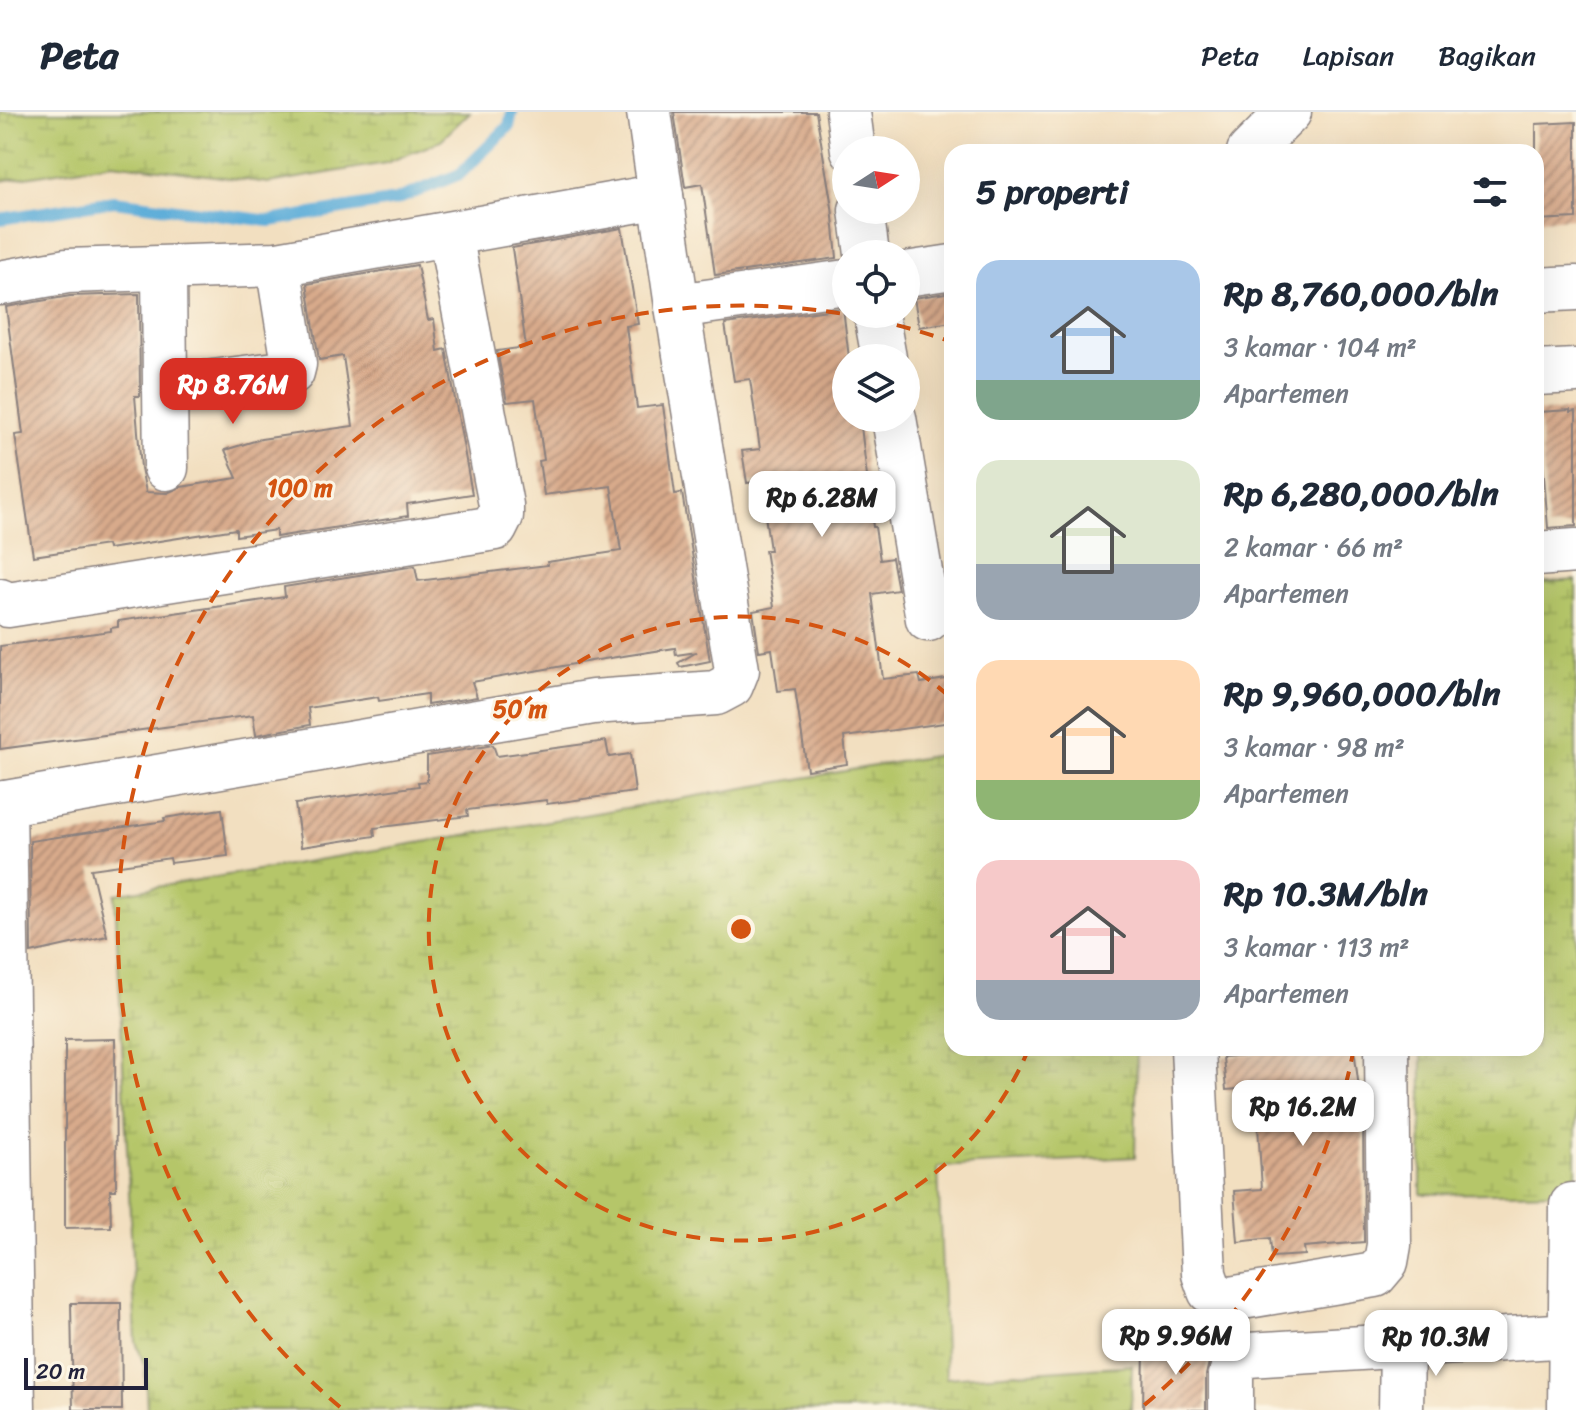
<!DOCTYPE html>
<html lang="id">
<head>
<meta charset="utf-8">
<style>
	body { margin:0; font-family:Sriracha,sans-serif; background:#f2f2f3; color:#1f2937; height:100vh; display:flex; flex-direction:column; font-size:30px; white-space:nowrap }
	* { box-sizing:border-box; margin:0 }
	p { font-size:26px; color:#747a83 }
	.icon { flex:none; width:44px; height:44px; fill:none; stroke:currentColor; stroke-width:2; stroke-linecap:round; stroke-linejoin:round }
	.map { position:relative; flex:1; overflow:hidden }
	.details { position:absolute; left:944px; top:32px; width:600px; height:912px; display:flex; flex-direction:column; background:#fff; border-radius:24px; box-shadow:0 8px 32px #0002 }
	.details>* { flex:none }
	.needle { width:52px; rotate:78deg }
	.tools { position:absolute; left:832px; top:24px; display:grid; gap:16px }
	.tools a { display:grid; place-items:center; width:88px; height:88px; border-radius:50%; background:#fff; box-shadow:0 8px 32px #0002; font-size:40px }
	.scale { position:absolute; left:24px; bottom:20px; width:124px; box-sizing:border-box; padding-left:8px; border:4px solid #22223b; border-top:0; font-size:22px; line-height:28px; white-space:nowrap; color:#22223b; -webkit-text-stroke:6px #fcf5e5; paint-order:stroke }
	.price { position:absolute; translate:-50% -68px; padding:0 18px; border-radius:16px; background:#fff; color:#222; font-size:26px; line-height:52px; filter:drop-shadow(0 2px 4px #0008) }
	.price::after { content:''; position:absolute; left:50%; top:48px; width:24px; height:18px; margin-left:-12px; background:inherit; clip-path:polygon(0 0,100% 0,50% 100%) }
	.price.selected { background:#d93025; color:#fff }
	ul { padding:0; list-style:none }
	li { display:flex; align-items:center; gap:24px; height:200px; padding:0 32px }
	li span { display:grid; place-items:center; flex:none; width:224px; height:160px; border-radius:24px; color:#555 }
	li>.icon { margin-inline-start:auto }
	span .icon { width:96px; height:96px; fill:#fffc; stroke-width:1 }
	li b { font-size:34px }
	h2 { display:flex; justify-content:space-between; align-items:center; height:96px; padding:0 32px; font-size:34px }
	header { display:flex; align-items:center; gap:48px; box-sizing:border-box; height:112px; padding:0 40px; background:#fff; border-bottom:2px solid #e0e1e3 }
	header strong { font-size:38px }
	nav { display:flex; gap:44px; margin-inline-start:auto; font-size:28px }
	.map>svg:first-child { display:block }
	.wetland { fill:url(#wetland-marsh); stroke:#6c7452; stroke-width:2 }
	.lines { fill:none; stroke-linecap:round; stroke-linejoin:round }
	.stream { stroke:#5eaed9; stroke-width:12 }
	.building { fill:url(#building-hatch) }
	.minor-casing { stroke:#8a807e; stroke-width:47 }
	.minor { stroke:#fff; stroke-width:44 }
	.ring { fill:none; stroke:#d45411; stroke-width:4; stroke-dasharray:14 10 }
	.centre { fill:#d45411; stroke:#fcf5e5; stroke-width:4 }
	.ring-label { font-size:24px; text-anchor:middle; font-weight:bold; fill:#d45411; stroke:#fcf5e5; stroke-width:6; stroke-linejoin:round; paint-order:stroke }
</style>
</head>
<body>
<header>
<strong>Peta</strong>
<nav><a>Peta</a><a>Lapisan</a><a>Bagikan</a></nav>
</header>
<div class="map">
<svg width="1576" height="1298" viewBox="0 0 1576 1298">
	<defs>
		<pattern id="wetland-marsh" width="20" height="14" patternUnits="userSpaceOnUse" patternTransform="scale(2)"><rect width="20" height="14" fill="#b5c669"/><path d="M1 5h8M5 5V1M11 12h8M15 12V8" fill="none" stroke="#9baa5c"/></pattern>
		<pattern id="building-hatch" width="6" height="6" patternUnits="userSpaceOnUse" patternTransform="scale(2)"><rect width="6" height="6" fill="#d8aa8b"/><path d="M-1 1l2-2M0 6l6-6M5 7l2-2" fill="none" stroke="#af8a73"/></pattern>
	</defs>
	<rect width="100%" height="100%" fill="#fcf5e5"/>
	<filter id="ink" filterUnits="userSpaceOnUse"><feTurbulence type="fractalNoise" baseFrequency=".0125" numOctaves="2"/><feDisplacementMap in="SourceGraphic" scale="16" xChannelSelector="R" yChannelSelector="G"/><feConvolveMatrix kernelMatrix="1 2 1 2 8 2 1 2 1" color-interpolation-filters="sRGB"/></filter>
	<filter id="wash" filterUnits="userSpaceOnUse"><feTurbulence type="fractalNoise" baseFrequency=".006" numOctaves="4" result="noise"/><feDisplacementMap in="SourceGraphic" scale="32" xChannelSelector="R" yChannelSelector="G"/><feGaussianBlur stdDeviation="1.8" result="paint"/><feColorMatrix in="noise" values="0 0 0 0 0 0 0 0 0 0 0 0 0 0 0 0 0 1.4 0 .05"/><feComposite in="paint" operator="in"/></filter>
	<g filter="url(#wash)">
		<rect width="100%" height="100%" fill="#f2dfc0"/>
		<g class="wetland">
			<polygon points="0,0 470,0 439,30 386,51 269,71 113,51 0,69"/>
			<polygon points="1576,468 1576,1080 1421,1082 1422,936 1536,936 1536,471"/>
			<polygon points="952,641 952,936 1137,936 1135,1045 938,1055 946,1266 1132,1253 1131,1298 147,1298 145,1255 136,1230 115,782"/>
		</g>
		<g class="lines">
			<polyline class="stream" points="0,107 114,89 270,109 396,88 460,62 509,14 512,0"/>
		</g>
		<g id="blocks">
			<g class="building">
				<polygon points="674,0 816,0 832,95 837,146 715,163 702,72 685,75"/>
				<polygon points="1576,10 1576,106 1536,108 1536,12"/>
				<polygon points="622,116 638,212 626,214 637,296 663,293 675,382 682,381 710,549 680,555 678,551 697,540 676,543 675,536 591,549 472,570 477,585 427,593 427,582 379,589 378,585 308,596 310,613 256,623 253,603 0,637 0,534 111,519 111,516 118,515 118,509 285,485 284,475 415,454 418,469 548,453 547,450 621,439 611,374 544,383 539,349 544,348 535,287 507,290 497,239 526,235 512,136"/>
				<polygon points="417,153 428,208 434,207 438,239 446,237 472,382 407,392 408,404 276,425 276,418 236,424 236,417 108,437 107,433 33,444 15,323 23,322 6,195 70,184 139,182 140,284 135,284 141,356 146,380 167,381 181,375 237,366 225,338 261,327 353,314 343,244 319,248 307,172"/>
				<polygon points="952,180 952,210 919,215 914,186"/>
				<polygon points="843,196 849,246 846,246 846,306 860,306 873,415 875,415 880,448 892,446 898,478 872,482 883,567 919,563 921,571 952,566 952,610 844,625 847,652 807,658 795,577 778,579 772,537 759,539 753,499 774,495 765,438 770,438 760,369 747,371 742,339 760,337 750,267 734,269 725,212"/>
				<polygon points="1570,298 1570,300 1576,299 1576,414 1548,416 1539,300"/>
				<polygon points="606,629 609,645 630,642 635,680 547,692 546,688 467,698 468,704 374,716 375,724 301,735 295,692 419,674 418,670 427,669 427,644 493,633 497,644"/>
				<polygon points="222,697 228,744 171,751 170,746 91,757 107,824 31,841 30,729 165,709 164,706"/>
				<polygon points="115,927 116,1078 110,1078 111,1115 65,1116 65,928"/>
				<polygon points="1255,936 1354,936 1363,1009 1364,1130 1304,1135 1305,1143 1272,1145 1270,1126 1238,1130 1234,1079 1262,1077 1256,982 1252,982 1252,976 1226,978 1223,945 1256,942"/>
				<polygon points="71,1191 121,1191 122,1298 73,1298"/>
				<polygon points="1144,1232 1213,1233 1206,1263 1206,1298 1143,1298"/>
			</g>
		</g>
	</g>
	<g filter="url(#ink)">
		<use href="#blocks" fill-opacity="0" stroke="#8a807e" stroke-width="2"/>
		<g class="lines">
			<g class="minor-casing">
				<g id="minor">
					<polyline points="649,0 661,84"/>
					<polyline points="848,0 853,38"/>
					<polyline points="1249,40 1289,0"/>
					<polyline points="861,98 867,142"/>
					<polyline points="164,157 165,276 292,260 294,252 278,152"/>
					<polyline points="906,162 952,155"/>
					<polyline points="0,171 67,159 278,152 661,84 677,194 846,170"/>
					<polyline points="1536,178 1576,176"/>
					<polyline points="876,202 884,246"/>
					<polyline points="1536,261 1576,259"/>
					<polyline points="165,276 166,356"/>
					<polyline points="894,306 928,507"/>
					<polyline points="1536,442 1576,439"/>
					<polyline points="0,489 8,493 495,416 501,404 501,393 450,122"/>
					<polyline points="4,691 13,1298"/>
					<polyline points="0,692 593,590 716,581 731,573 737,558 677,194"/>
					<polyline points="1193,936 1204,1162 1210,1179 1224,1188 1375,1163 1386,1150 1389,1133 1387,936"/>
					<polyline points="1231,1298 1231,1263 1235,1249 1248,1243 1571,1223"/>
					<polyline points="1401,1298 1402,1233"/>
					<polyline points="1570,1298 1572,1093"/>
				</g>
			</g>
			<use href="#minor" class="minor"/>
		</g>
	</g>
	<g class="ring">
		<path d="M1029 936A312 312 0 1 1 952 587"/>
		<path d="M1354 936A624 624 0 0 1 1142 1295M340 1295A624 624 0 0 1 949 229"/>
	</g>
	<circle cx="741" cy="817" r="12" class="centre"/>
	<g class="ring-label">
		<text x="300" y="384">100 m</text>
		<text x="520" y="605">50 m</text>
	</g>
</svg>
<div class="tools">
<a><svg class="needle" viewBox="-14 -14 28 28"><path d="M0-13l5 13h-10z" fill="#e53935"/><path d="M0 13l5-13h-10z" fill="#747a83"/></svg></a>
<a><svg class="icon" aria-label="locate" viewBox="0 0 24 24"><circle cx="12" cy="12" r="6"/><path d="M12 2v4M12 18v4M2 12h4M18 12h4"/></svg></a>
<a><svg class="icon" aria-label="layers" viewBox="0 0 24 24"><path d="M12 4l9 5-9 5-9-5zM3 14l9 5 9-5"/></svg></a>
</div>
<div class="scale">20 m</div>
<b class="price selected" style="left:233px;top:314px">Rp 8.76M</b>
<b class="price" style="left:822px;top:427px">Rp 6.28M</b>
<b class="price" style="left:1303px;top:1036px">Rp 16.2M</b>
<b class="price" style="left:1176px;top:1265px">Rp 9.96M</b>
<b class="price" style="left:1436px;top:1266px">Rp 10.3M</b>
<section class="details">
<h2>5 properti<svg class="icon" aria-label="filters" viewBox="0 0 24 24"><path d="M4 7h16M4 17h16"/><circle cx="9" cy="7" r="2"/><circle cx="15" cy="17" r="2"/></svg></h2>
<ul>
<li><span style="background:linear-gradient(#a9c7e8 75%,#7fa58c 0)"><svg class="icon" aria-label="home" viewBox="0 0 24 24"><path d="M3 11l9-7 9 7M6 9v11h12V9"/></svg></span><div><b>Rp 8,760,000/bln</b><p>3 kamar · 104 m²</p><p>Apartemen</p></div></li>
<li><span style="background:linear-gradient(#dfe7d0 65%,#9aa5b1 0)"><svg class="icon" aria-label="home" viewBox="0 0 24 24"><path d="M3 11l9-7 9 7M6 9v11h12V9"/></svg></span><div><b>Rp 6,280,000/bln</b><p>2 kamar · 66 m²</p><p>Apartemen</p></div></li>
<li><span style="background:linear-gradient(#ffd9b3 75%,#8fb573 0)"><svg class="icon" aria-label="home" viewBox="0 0 24 24"><path d="M3 11l9-7 9 7M6 9v11h12V9"/></svg></span><div><b>Rp 9,960,000/bln</b><p>3 kamar · 98 m²</p><p>Apartemen</p></div></li>
<li><span style="background:linear-gradient(#f6c9c9 75%,#9aa5b1 0)"><svg class="icon" aria-label="home" viewBox="0 0 24 24"><path d="M3 11l9-7 9 7M6 9v11h12V9"/></svg></span><div><b>Rp 10.3M/bln</b><p>3 kamar · 113 m²</p><p>Apartemen</p></div></li>
</ul>
</section>
</div>
</body>
</html>
